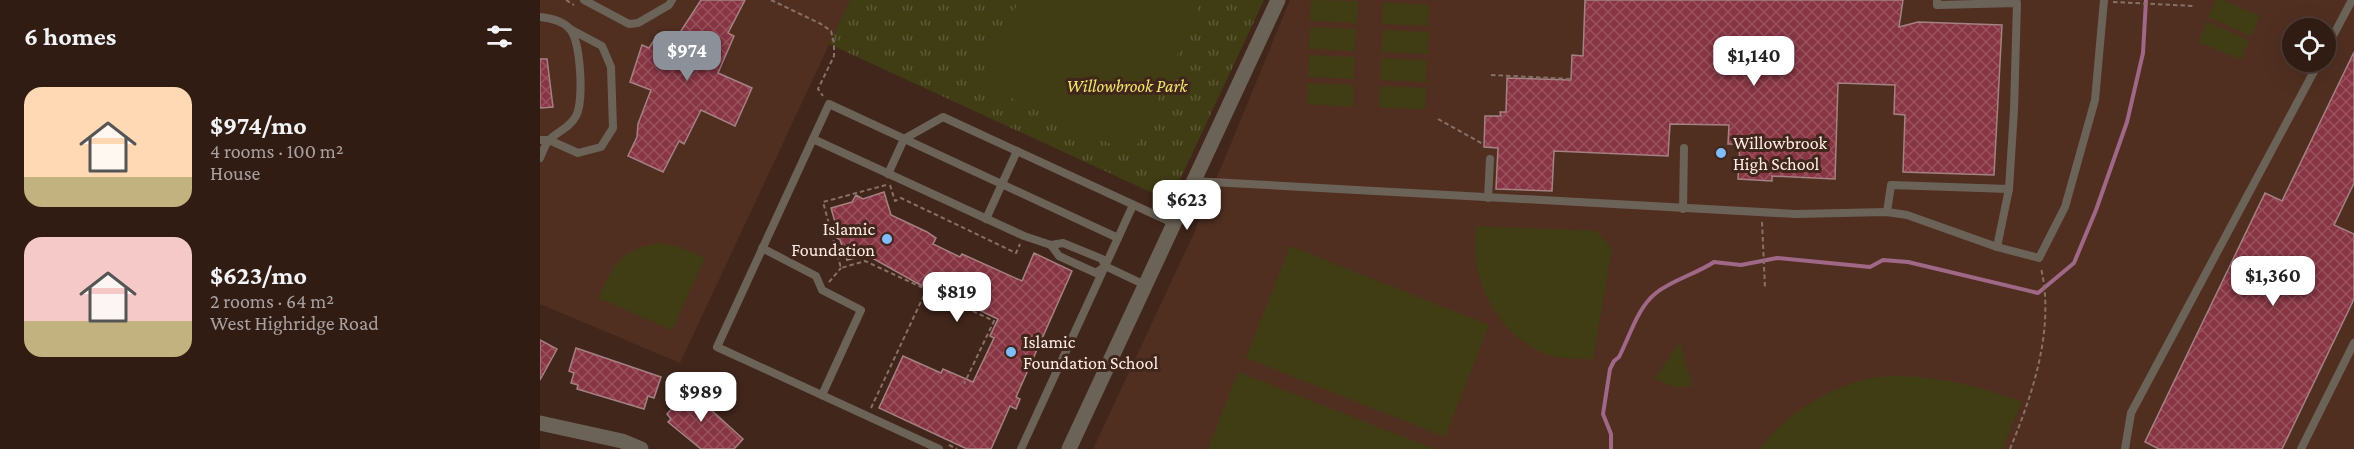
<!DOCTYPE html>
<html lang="en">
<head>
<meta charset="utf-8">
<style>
	body { margin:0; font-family:"Crimson Pro",serif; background:#3d2922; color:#f1f3f6; height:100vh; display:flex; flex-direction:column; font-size:22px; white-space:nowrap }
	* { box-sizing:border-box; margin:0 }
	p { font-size:20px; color:#a8a1a0 }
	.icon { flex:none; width:33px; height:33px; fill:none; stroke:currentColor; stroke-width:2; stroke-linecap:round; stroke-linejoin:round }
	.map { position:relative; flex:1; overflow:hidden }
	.sheet { display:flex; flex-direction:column; background:#311c14; width:540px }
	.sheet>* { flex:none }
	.tools { position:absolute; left:1742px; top:18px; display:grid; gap:12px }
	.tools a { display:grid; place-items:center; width:54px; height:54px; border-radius:50%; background:#311c14; box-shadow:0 6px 24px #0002,0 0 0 2px #4c3a34; font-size:30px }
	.price { position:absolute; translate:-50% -51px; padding:0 14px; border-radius:12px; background:#fff; color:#222; font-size:20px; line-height:39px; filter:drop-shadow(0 2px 3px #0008) }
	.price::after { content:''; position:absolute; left:50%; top:36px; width:18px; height:14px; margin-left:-9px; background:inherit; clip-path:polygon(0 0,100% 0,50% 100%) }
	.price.on { background:#8c9099; color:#fff }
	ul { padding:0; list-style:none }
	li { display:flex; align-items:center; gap:18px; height:150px; padding:0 24px }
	li span { display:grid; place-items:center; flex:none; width:168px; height:120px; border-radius:18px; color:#555 }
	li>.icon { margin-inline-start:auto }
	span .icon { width:72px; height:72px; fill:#fffc; stroke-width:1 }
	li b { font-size:26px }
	h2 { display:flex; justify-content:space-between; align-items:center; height:72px; padding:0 24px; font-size:26px }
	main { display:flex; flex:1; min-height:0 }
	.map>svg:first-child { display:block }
	.built { fill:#502f21; fill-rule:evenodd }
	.grass { fill:url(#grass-tufts) }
	.garden { fill:#403d15 }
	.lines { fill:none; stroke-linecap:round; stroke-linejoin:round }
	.stream { stroke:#9e6886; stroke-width:4 }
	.building { fill:url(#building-cross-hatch); stroke:#a58184; stroke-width:1.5 }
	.path { stroke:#887066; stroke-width:2; stroke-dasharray:4.5 3; stroke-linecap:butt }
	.lane { stroke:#6c6358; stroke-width:8 }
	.street { stroke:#6c6358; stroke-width:15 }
	.poi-dot { fill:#81bcfa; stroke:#41261b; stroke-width:2 }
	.labels { text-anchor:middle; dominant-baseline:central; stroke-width:6; stroke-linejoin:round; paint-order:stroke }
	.park-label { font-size:18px; font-style:italic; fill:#f0e76f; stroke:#41261b }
	.poi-label { font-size:18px; fill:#ffece5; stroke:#41261b; text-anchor:start }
</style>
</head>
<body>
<main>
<section class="sheet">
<h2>6 homes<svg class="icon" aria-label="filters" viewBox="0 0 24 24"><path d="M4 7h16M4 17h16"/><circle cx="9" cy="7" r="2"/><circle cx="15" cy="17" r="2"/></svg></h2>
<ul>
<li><span style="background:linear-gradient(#ffd9b3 75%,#c2b280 0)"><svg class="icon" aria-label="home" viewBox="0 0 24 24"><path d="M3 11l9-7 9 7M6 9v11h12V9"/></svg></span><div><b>$974/mo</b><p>4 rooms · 100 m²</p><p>House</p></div></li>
<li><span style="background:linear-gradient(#f6c9c9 70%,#c2b280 0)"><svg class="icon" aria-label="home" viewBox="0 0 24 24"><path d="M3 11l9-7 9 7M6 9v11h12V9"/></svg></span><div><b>$623/mo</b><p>2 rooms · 64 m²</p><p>West Highridge Road</p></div></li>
</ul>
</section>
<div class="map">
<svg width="1814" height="449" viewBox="0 0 1814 449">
	<defs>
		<pattern id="grass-tufts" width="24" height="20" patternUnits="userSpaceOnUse" patternTransform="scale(1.5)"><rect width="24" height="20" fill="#403d15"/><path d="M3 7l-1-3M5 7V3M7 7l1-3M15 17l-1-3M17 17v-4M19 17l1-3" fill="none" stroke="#5d5937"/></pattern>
		<pattern id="building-cross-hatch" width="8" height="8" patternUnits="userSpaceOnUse" patternTransform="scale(1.5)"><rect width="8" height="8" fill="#873543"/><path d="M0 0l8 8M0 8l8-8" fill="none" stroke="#99525e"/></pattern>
	</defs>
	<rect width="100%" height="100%" fill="#41261b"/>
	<g class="built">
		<polygon points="0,0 310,0 140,363 0,304"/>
		<path d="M 750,0 L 1814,0 L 1814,449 L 553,449 L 654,233 ZM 1752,28 L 1785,28 L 1785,62 L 1752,62 Z"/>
	</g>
	<polygon class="grass" points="310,0 724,0 630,201 289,44"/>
	<g class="garden">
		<polygon points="480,0 662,0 593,154 438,83 452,50"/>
		<polygon points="771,0 818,1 817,23 770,21"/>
		<polygon points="1676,0 1683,0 1720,16 1711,36 1668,17"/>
		<polygon points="843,2 889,5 888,26 842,24"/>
		<polygon points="1667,22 1709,40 1701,60 1658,42"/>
		<polygon points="770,27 816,29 815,51 769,49"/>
		<polygon points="843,30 889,32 888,54 841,52"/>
		<polygon points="769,55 815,57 814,79 768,77"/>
		<polygon points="841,58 887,60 886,82 840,80"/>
		<polygon points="768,83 814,85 813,107 767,104"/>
		<polygon points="840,86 886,88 885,110 839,107"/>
		<path d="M 936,226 L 1057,231 L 1072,249 L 1053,359 C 1041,359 1028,359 1016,357 C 971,347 939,299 935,254 C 934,245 936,235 936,226 Z"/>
		<path d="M 124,243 L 142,248 L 165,258 L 132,330 L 58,298 C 75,262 82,247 124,243 Z"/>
		<polygon points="750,246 949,325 905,437 706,358"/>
		<polygon points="1137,344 1143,345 1142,351 1145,352 1144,360 1153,386 1133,387 1114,378 1130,357 1132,350 1136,350"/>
		<polygon points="698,372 894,449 668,449"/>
		<path d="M 1364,376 C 1406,378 1443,387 1482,402 L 1462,449 L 1220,449 C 1245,413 1293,385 1336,377 C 1345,376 1355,376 1364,376 Z"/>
	</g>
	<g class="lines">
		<path class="stream" d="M 1071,449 L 1071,434 L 1063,414 L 1070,369 L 1074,361 L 1079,357 C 1090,336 1097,308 1116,293 C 1132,280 1156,274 1174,262 L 1201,265 L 1237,258 L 1330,267 L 1343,260 L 1368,262 L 1498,293 L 1534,263 L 1556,210 L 1587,122 L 1603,53 L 1606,0"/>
	</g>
	<g class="building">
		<polygon points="161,0 205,0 188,33 194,36 178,73 212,88 195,126 161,110 144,144 139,141 123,172 88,156 97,137 98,124 111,90 90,82 102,45 109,48 116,37 132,45"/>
		<polygon points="1045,0 1363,0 1359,27 1378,22 1462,25 1454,175 1363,172 1365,115 1354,114 1355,85 1298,83 1295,179 1232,176 1232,181 1198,179 1200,144 1188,144 1189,125 1130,124 1128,156 1014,151 1012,191 956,189 958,148 944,147 945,116 961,116 960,112 966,112 967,78 1031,80 1032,55 1043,56"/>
		<polygon points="1814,52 1814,183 1794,225 1814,234 1814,299 1742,449 1619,449 1605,442 1725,193 1742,201"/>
		<polygon points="0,59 7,59 13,107 0,108"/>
		<polygon points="344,192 351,215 387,232 396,238 393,244 420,257 422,254 482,281 494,253 532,271 476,397 480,399 476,409 470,406 451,449 427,449 339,408 363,356 401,373 403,369 433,382 454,338 450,336 458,319 412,297 404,293 405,290 384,280 382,286 327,255 307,260 300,240 294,236 297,229 291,208 312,202 316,195 323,199"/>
		<polygon points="0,340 17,349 0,380"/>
		<polygon points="36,348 121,377 114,398 108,396 104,409 37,389 38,385 31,383 34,373 29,371"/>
		<polygon points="145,386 203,439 194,449 161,449 128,422 131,419 127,414 135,405 129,403"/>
	</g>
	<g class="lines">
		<g class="path">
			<polyline points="26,0 34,5"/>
			<polyline points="231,0 281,24 291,31 294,43 294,56 278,89 283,96"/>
			<polyline points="1573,2 1654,6"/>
			<polyline points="951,75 1031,79"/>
			<polyline points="898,119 943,144"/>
			<polyline points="346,185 283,202 301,268 325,261 454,321 424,384"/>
			<polyline points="350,185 355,201 361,198 476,253 480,244"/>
			<polyline points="1222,222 1225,288"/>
			<polyline points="289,282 301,268"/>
			<polyline points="331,408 386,291"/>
			<polyline points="409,445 417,449"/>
			<path d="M 1470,449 C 1493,393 1515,329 1501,268"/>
		</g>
		<g class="lane">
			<polyline points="44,0 89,24 98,23 129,5 132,0"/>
			<path d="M 0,17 C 9,18 23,21 30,29 C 41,43 44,102 36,116 C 30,128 16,132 8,141 C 5,146 2,153 0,158"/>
			<polyline points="1785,51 1812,0"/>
			<polyline points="273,139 484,236 511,245 519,256 556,273 564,267"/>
			<polyline points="0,140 9,140 38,153 61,147 73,128 71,67 62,46 30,29"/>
			<polyline points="348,174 364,139 403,117 633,223"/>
			<polyline points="653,181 1256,214 1347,212 1367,215 1457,247 1499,258 1525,207 1555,100 1564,0"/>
			<polyline points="948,198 950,159"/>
			<polyline points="1143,209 1144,148"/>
			<polyline points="1347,212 1351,185 1469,189 1474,110 1477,3 1397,5 1397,0"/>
			<polyline points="446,219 477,151"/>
			<polyline points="578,238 593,205"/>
			<polyline points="511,245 523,243 562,259 565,266 605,285"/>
			<polyline points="1457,247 1469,189"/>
			<polyline points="222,248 276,276 282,290 321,310 282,395"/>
			<polyline points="399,449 177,347 289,104 578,238 481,449"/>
			<polyline points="1585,449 1591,413 1779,62"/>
			<polyline points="1761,449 1814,343"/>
		</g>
		<g class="street">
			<polyline points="0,423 82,441 101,449"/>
			<polyline points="529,449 738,0"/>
		</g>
	</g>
	<g class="poi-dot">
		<circle cx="1181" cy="153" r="6"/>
		<circle cx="347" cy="239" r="6"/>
		<circle cx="471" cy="352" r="6"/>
	</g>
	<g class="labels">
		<g class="park-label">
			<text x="587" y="86">Willowbrook Park</text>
		</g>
		<g class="poi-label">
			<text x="1193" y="143">Willowbrook<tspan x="1193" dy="21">High School</tspan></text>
			<text x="335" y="229" text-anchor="end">Islamic<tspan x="335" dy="21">Foundation</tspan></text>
			<text x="483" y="342">Islamic<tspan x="483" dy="21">Foundation School</tspan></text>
		</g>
	</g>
</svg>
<div class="tools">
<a><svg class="icon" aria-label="locate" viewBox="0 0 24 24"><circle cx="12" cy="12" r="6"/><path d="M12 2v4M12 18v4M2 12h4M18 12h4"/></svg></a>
</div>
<b class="price on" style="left:147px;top:82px">$974</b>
<b class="price" style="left:1214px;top:87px">$1,140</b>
<b class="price" style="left:647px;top:231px">$623</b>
<b class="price" style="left:1733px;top:307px">$1,360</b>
<b class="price" style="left:417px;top:323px">$819</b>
<b class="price" style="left:161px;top:423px">$989</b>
</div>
</main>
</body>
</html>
